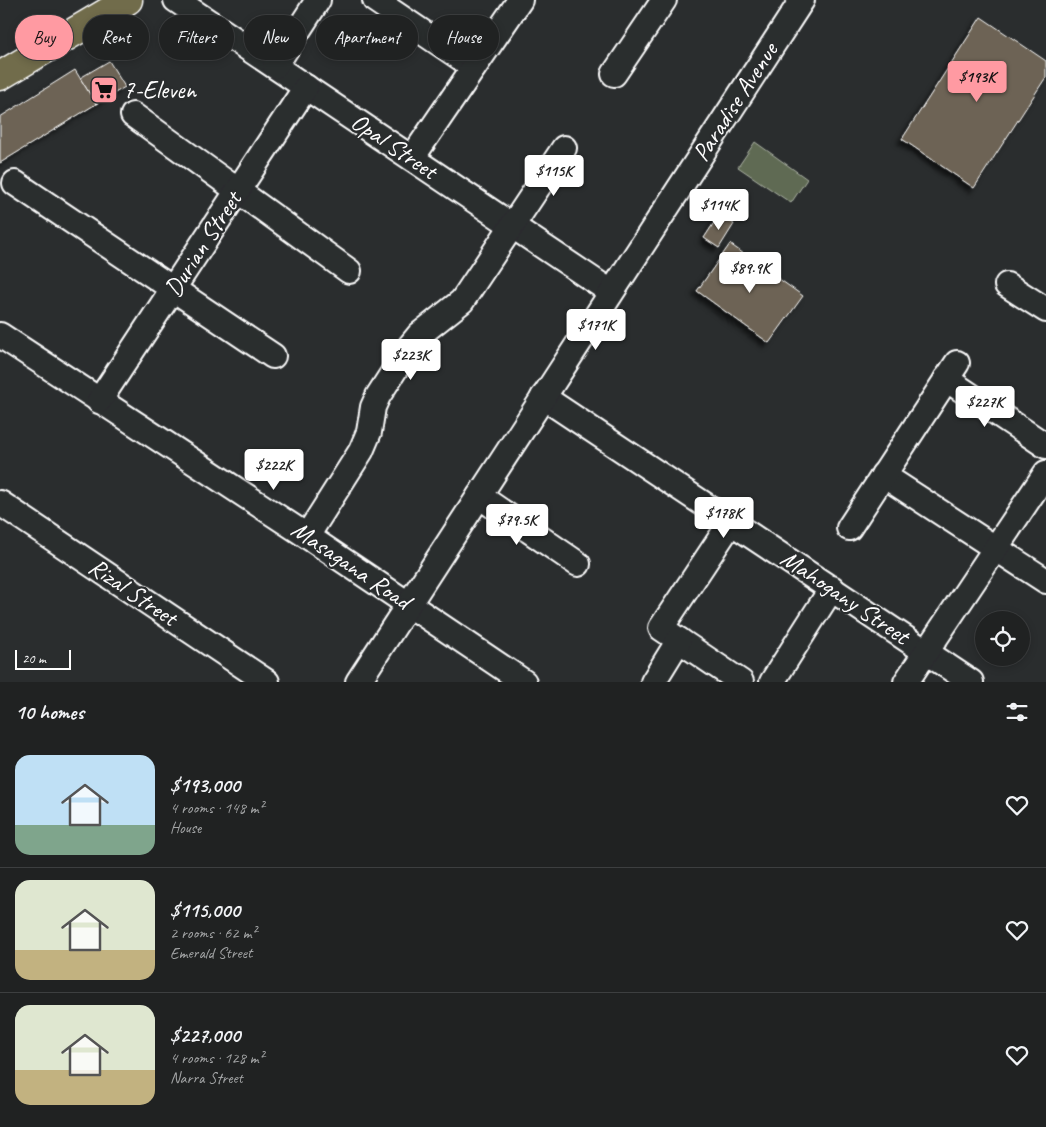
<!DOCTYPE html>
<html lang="en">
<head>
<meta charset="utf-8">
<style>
	body { margin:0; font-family:Caveat,sans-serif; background:#2d2f2f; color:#f1f3f6; height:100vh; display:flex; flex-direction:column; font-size:19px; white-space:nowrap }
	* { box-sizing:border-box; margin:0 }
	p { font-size:16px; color:#a2a4a5 }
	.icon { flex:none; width:28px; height:28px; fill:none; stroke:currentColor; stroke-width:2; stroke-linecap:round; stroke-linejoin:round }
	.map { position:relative; height:682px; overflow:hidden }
	.side { display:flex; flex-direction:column; background:#202222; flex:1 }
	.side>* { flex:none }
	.guide { position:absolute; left:15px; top:15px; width:500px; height:45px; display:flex; gap:10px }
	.tools { position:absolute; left:975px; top:611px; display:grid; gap:10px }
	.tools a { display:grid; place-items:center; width:55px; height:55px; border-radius:50%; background:#202222; box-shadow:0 2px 8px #0003,0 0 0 1px #3d3f40; font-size:25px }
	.scale { position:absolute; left:15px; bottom:12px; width:56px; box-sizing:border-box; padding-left:5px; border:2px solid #fff; border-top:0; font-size:14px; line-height:18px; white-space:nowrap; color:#fff; -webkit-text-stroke:4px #2a2d2e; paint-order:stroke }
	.price { position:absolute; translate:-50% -42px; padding:0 11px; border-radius:5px; background:#fff; color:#222; font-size:16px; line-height:32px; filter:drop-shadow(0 1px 2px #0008) }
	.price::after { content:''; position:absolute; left:50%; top:30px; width:15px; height:11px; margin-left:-8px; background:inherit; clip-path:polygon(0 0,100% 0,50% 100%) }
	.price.current { background:#ff9aa2; color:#111 }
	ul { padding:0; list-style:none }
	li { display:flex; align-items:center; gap:15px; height:125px; padding:0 15px }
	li+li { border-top:1px solid #3d3f40 }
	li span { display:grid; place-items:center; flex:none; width:140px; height:100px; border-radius:15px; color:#555 }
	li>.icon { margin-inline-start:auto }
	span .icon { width:60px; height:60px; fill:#fffc; stroke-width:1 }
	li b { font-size:21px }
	h2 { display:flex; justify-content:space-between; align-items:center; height:60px; padding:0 15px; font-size:21px }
	.pill { padding:0 18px; border-radius:22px; background:#202222; box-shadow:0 2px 8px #0003,0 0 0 1px #3d3f40; font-size:18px; line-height:45px }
	.pill.current { background:#ff9aa2; color:#111 }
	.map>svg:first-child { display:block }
	.green { fill:#5f6b52; stroke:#afb5a8 }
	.building { fill:#6d6454; stroke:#fff; filter:url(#shadow) }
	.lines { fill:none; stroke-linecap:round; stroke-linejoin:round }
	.minor-casing { stroke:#fff; stroke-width:28 }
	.major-casing { stroke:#fff; stroke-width:31 }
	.minor { stroke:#2a2d2e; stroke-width:24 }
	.major { stroke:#716c4b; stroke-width:28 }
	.labels { text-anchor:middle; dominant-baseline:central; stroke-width:4.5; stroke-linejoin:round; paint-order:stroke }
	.poi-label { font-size:25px; fill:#fff; stroke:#2a2d2e; text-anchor:start }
	.street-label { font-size:25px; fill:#fff; stroke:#2a2d2e }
</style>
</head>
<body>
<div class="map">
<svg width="1046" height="682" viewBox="0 0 1046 682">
	<defs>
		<filter id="shadow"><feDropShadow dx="-4.5" dy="4.5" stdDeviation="2.5" flood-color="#0009"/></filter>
	</defs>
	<rect width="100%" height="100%" fill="#2a2d2e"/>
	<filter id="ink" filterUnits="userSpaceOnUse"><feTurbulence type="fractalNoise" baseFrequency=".02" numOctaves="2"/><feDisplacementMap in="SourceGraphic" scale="10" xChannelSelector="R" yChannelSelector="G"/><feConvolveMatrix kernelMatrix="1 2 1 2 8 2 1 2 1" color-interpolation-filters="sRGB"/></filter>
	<g filter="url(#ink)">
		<polygon class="green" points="755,142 807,179 791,203 738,167"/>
		<g class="building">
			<polygon points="981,17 1046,61 1046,77 974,188 902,139"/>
			<polygon points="109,61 125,87 96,104 80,78"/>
			<polygon points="75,70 96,104 0,163 0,117"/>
			<polygon points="719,215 734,224 719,248 704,238"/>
			<polygon points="730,244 803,296 769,343 697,291"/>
		</g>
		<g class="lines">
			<g class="minor-casing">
				<g id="minor">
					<polyline points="176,0 611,292"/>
					<polyline points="375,0 474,67"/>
					<polyline points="275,66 318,0"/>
					<polyline points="614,74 664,0"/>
					<polyline points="133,115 349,271"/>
					<polyline points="412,158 520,0"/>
					<polyline points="15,183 273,356"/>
					<polyline points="1007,285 1046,310"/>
					<polyline points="0,335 307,536 524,682"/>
					<polyline points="946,379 1046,446"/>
					<polyline points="543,397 971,682"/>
					<polyline points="99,401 306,87"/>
					<polyline points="883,475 1046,581"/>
					<polyline points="479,496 578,564"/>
					<polyline points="0,503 267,682"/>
					<polyline points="732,521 661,628 741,682"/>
					<polyline points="849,528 957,363"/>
					<polyline points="307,536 361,451 369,432 373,407 378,396 410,346 419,335 462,301 564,148"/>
					<polyline points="358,682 802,0"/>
					<polyline points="653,682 679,640"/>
					<polyline points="772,682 832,588"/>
					<polyline points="906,682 1046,473"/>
				</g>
			</g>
			<g class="major-casing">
				<polyline id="major" points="0,76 128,0"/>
			</g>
			<use href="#minor" class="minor"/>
			<use href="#major" class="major"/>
		</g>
	</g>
	<defs>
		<g id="supermarket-square" transform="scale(1.4375)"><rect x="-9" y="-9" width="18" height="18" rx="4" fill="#ff9aa2" stroke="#2a2d2e"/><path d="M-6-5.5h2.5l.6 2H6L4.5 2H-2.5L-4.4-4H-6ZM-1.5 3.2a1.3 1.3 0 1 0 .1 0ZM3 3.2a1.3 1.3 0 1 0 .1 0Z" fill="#111"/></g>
	</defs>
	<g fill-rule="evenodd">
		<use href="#supermarket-square" x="104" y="90"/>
	</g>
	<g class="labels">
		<g class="poi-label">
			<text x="123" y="90">7-Eleven</text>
		</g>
		<g class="street-label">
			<text transform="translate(735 102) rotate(-57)">Paradise Avenue</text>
			<text transform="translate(394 146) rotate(34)">Opal Street</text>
			<text transform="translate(203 244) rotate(-57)">Durian Street</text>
			<text transform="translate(351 565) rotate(34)">Masagana Road</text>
			<text transform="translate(133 592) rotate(34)">Rizal Street</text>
			<text transform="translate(845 597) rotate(34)">Mahogany Street</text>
		</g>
	</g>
</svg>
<div class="tools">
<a><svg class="icon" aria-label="locate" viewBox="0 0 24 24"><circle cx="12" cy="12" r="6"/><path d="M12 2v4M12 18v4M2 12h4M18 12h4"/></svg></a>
</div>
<div class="scale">20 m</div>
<b class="price current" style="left:977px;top:103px">$193K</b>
<b class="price" style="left:554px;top:197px">$115K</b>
<b class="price" style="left:719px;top:231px">$114K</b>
<b class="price" style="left:750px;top:294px">$89.9K</b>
<b class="price" style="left:596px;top:351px">$171K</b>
<b class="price" style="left:411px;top:381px">$223K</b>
<b class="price" style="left:985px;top:428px">$227K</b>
<b class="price" style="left:274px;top:491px">$222K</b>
<b class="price" style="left:724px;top:539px">$178K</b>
<b class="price" style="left:517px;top:546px">$79.5K</b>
<div class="guide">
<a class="pill current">Buy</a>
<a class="pill">Rent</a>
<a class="pill">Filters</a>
<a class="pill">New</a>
<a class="pill">Apartment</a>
<a class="pill">House</a>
</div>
</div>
<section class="side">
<h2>10 homes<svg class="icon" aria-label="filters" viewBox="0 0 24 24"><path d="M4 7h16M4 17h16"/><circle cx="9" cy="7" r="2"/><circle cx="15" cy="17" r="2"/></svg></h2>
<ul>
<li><span style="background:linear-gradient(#bfe0f5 70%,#7fa58c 0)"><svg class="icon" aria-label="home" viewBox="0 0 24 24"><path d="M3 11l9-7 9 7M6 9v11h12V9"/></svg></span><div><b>$193,000</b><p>4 rooms · 148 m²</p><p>House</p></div><svg class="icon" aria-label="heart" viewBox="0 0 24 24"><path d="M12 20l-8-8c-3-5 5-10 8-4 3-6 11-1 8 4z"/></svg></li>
<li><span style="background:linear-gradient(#dfe7d0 70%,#c2b280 0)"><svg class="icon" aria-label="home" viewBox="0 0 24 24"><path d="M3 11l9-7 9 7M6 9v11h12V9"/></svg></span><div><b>$115,000</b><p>2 rooms · 62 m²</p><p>Emerald Street</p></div><svg class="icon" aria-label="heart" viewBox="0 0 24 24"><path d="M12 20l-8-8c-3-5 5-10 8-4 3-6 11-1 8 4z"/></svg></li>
<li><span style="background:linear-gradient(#dfe7d0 65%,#c2b280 0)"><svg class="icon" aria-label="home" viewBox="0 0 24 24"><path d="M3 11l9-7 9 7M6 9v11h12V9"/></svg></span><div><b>$227,000</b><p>4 rooms · 128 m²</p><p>Narra Street</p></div><svg class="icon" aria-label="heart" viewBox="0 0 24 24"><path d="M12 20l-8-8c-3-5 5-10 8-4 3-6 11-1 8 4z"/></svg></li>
</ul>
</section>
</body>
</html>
